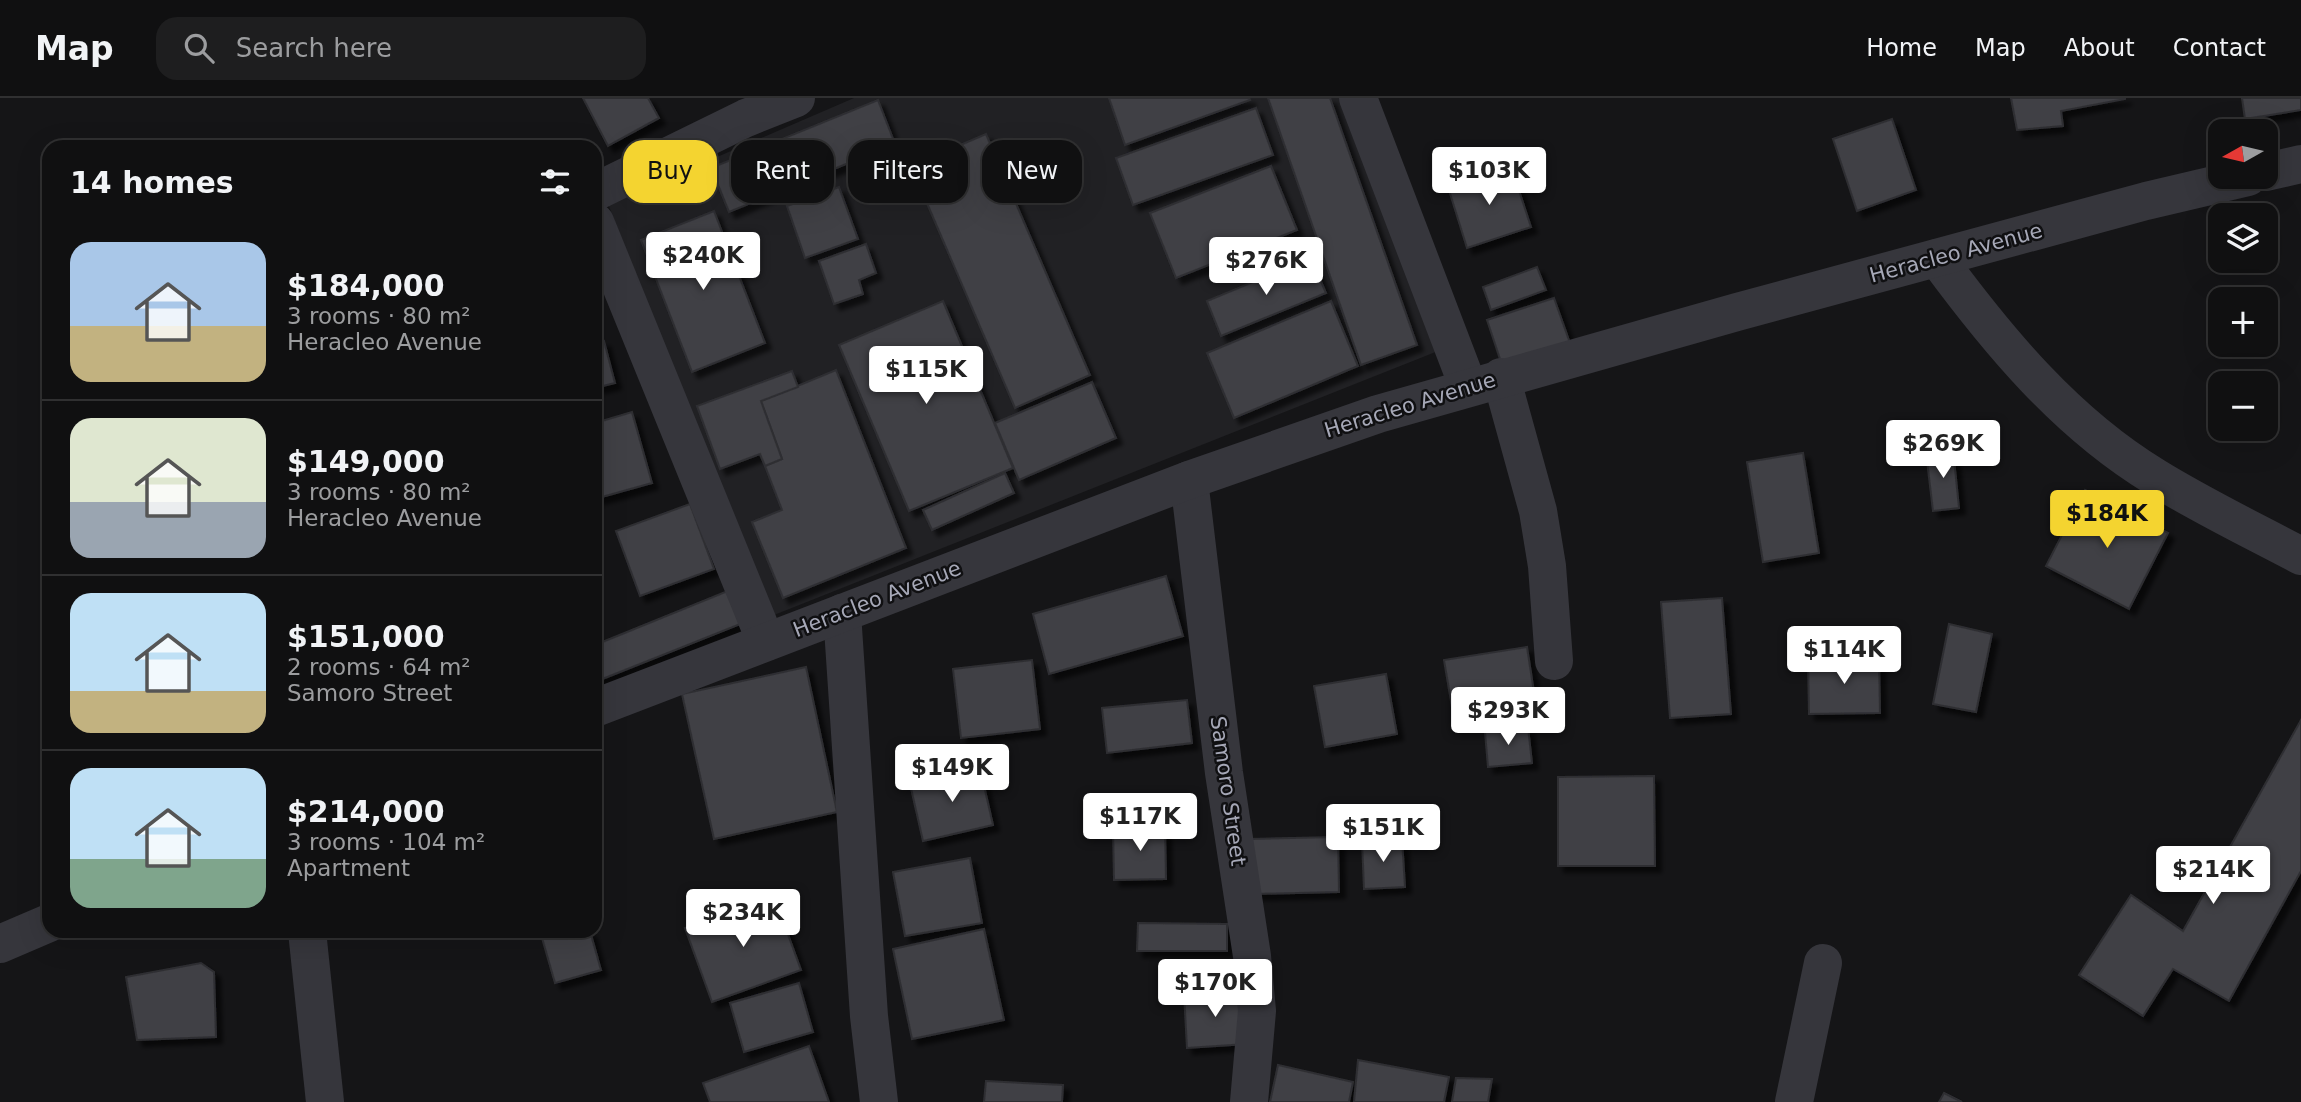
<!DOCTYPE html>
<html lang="en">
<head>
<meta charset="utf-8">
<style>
	body { margin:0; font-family:"DejaVu Sans",sans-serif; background:#1e1e1f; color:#f1f3f6; height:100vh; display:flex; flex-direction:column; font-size:26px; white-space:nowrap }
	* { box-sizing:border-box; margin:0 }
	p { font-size:23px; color:#9c9d9f }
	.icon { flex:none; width:38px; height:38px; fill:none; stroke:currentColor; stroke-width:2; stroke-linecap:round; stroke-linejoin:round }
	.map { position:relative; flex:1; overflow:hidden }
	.sheet { position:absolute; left:42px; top:42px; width:560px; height:798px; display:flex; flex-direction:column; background:#101011; border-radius:21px; box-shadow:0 7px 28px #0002,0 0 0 2px #303031 }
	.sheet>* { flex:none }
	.top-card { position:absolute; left:623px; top:42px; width:665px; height:63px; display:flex; gap:14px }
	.needle { width:46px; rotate:262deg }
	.controls { position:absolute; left:2208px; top:21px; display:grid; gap:14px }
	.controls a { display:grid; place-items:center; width:70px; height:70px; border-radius:14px; background:#101011; box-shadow:0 7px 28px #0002,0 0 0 2px #303031; font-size:35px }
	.price { position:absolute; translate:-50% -60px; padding:0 16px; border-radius:7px; background:#fff; color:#222; font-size:23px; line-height:46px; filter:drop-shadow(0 2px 4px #0008) }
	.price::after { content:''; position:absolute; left:50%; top:42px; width:21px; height:16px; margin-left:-10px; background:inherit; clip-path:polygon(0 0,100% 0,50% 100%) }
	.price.active { background:#f4d430; color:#111 }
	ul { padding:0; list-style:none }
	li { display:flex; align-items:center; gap:21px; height:175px; padding:0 28px }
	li+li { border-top:2px solid #303031 }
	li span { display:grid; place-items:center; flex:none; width:196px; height:140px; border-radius:21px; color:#555 }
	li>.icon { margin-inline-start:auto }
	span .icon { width:84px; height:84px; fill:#fffc; stroke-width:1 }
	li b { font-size:30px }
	h2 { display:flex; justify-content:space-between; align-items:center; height:84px; padding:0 28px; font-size:30px }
	.chip { padding:0 24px; border-radius:21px; background:#101011; box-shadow:0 7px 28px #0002,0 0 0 2px #303031; font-size:24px; line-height:63px }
	.chip.active { background:#f4d430; color:#111 }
	header { display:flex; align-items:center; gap:42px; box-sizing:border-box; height:98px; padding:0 35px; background:#101011; border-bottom:2px solid #303031 }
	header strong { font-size:33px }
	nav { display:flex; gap:38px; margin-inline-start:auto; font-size:24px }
	.search { width:490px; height:63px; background:#1e1e1f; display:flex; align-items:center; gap:18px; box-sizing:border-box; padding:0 24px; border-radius:21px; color:#9c9d9f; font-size:26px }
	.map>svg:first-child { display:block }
	.built { fill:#212124 }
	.building { fill:#3f3f44; stroke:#2f2f33; stroke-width:2; filter:url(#shadow) }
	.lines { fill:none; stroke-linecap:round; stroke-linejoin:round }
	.minor { stroke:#36363c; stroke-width:38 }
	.tertiary { stroke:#36363c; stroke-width:38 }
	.labels { text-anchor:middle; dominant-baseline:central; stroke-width:5; stroke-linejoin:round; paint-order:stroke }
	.street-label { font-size:21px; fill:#a6a8b7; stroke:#101012 }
</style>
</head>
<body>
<header>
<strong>Map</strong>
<div class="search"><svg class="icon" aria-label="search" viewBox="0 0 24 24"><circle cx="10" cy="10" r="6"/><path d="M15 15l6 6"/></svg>Search here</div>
<nav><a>Home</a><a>Map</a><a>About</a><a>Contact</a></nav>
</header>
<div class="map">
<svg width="2301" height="1004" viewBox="0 0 2301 1004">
	<defs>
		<filter id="shadow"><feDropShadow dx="6" dy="6" stdDeviation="2" flood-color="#0009"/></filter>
	</defs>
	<rect width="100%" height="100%" fill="#151517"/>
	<polygon class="built" points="854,0 1341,0 1438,253 769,519 608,106"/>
	<g class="building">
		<polygon points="583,0 648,0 659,20 608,48"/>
		<polygon points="1109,0 1249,0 1250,2 1125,47"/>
		<polygon points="1268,0 1330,0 1417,247 1361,267"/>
		<polygon points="2011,0 2125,0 2125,1 2061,13 2063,28 2017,32"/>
		<polygon points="2242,0 2301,0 2301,12 2245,21"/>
		<polygon points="878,2 895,46 729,114 711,70"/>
		<polygon points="1256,10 1273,57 1133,107 1116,60"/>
		<polygon points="1892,21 1916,92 1857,113 1833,41"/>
		<polygon points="986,36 1090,277 1015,310 911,68"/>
		<polygon points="1271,68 1297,132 1176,180 1150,115"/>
		<polygon points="1511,68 1531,129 1467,150 1448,89"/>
		<polygon points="839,89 858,141 805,160 787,108"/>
		<polygon points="714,113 765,245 692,274 641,142"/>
		<polygon points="866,146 876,175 859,182 863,196 834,206 819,163"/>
		<polygon points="1311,160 1326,195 1221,238 1207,203"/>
		<polygon points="1537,169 1546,192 1491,212 1483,189"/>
		<polygon points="1554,200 1570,245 1502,267 1487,222"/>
		<polygon points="943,203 1013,370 909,413 839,247"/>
		<polygon points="1331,203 1358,268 1234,320 1207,255"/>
		<polygon points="604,243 615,285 595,290 595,245"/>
		<polygon points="836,272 906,450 783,500 752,424 782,412 765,368 782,361 761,303"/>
		<polygon points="792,273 798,289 761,303 782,361 765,368 760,356 720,371 697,308"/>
		<polygon points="1092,284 1116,340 1019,382 995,325"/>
		<polygon points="632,314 652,385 595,401 595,325"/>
		<polygon points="1953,351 1959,410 1933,413 1926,354"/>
		<polygon points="1803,355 1819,455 1763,464 1747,364"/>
		<polygon points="1005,375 1014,395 932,432 923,412"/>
		<polygon points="2085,392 2168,435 2129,511 2046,468"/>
		<polygon points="690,406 714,471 640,498 616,433"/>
		<polygon points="1166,478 1183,538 1049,576 1033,516"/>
		<polygon points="735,490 748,523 595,584 595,547"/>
		<polygon points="1722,500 1731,616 1670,620 1661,504"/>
		<polygon points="1949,526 1992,536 1976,614 1933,606"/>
		<polygon points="1527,549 1537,614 1455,627 1444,562"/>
		<polygon points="1879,559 1880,615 1809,616 1808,560"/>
		<polygon points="1032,562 1040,631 961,640 953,571"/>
		<polygon points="806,569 837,714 714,741 682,596"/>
		<polygon points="1386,576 1397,636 1325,649 1314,588"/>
		<polygon points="1187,602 1192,645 1107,655 1102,610"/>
		<polygon points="2301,622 2301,773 2229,903 2173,871 2143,918 2079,877 2131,797 2183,833"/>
		<polygon points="1528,629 1532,665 1488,669 1485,634"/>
		<polygon points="980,670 993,727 923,743 910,686"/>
		<polygon points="1654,678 1655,768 1558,768 1558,679"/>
		<polygon points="1165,729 1166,781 1114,782 1113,730"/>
		<polygon points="1338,739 1339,794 1252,796 1250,741"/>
		<polygon points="1402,741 1405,789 1364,791 1362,743"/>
		<polygon points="970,760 982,825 905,838 893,774"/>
		<polygon points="774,798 801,872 712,904 685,830"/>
		<polygon points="1138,825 1227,826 1227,853 1137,853"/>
		<polygon points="984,831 1004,922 912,941 893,851"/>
		<polygon points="540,833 590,833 601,872 555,885"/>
		<polygon points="201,865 214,874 216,939 137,942 126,879"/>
		<polygon points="799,885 813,934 744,954 730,905"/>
		<polygon points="1244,892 1247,946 1187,950 1184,895"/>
		<polygon points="809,948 829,1004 710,1004 703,985"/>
		<polygon points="1358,962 1449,979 1444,1004 1354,1004"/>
		<polygon points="1278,967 1353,984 1349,1004 1270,1004"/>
		<polygon points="1456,980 1492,981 1488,1004 1452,1004"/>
		<polygon points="986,983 1063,987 1062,1004 984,1004"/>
		<polygon points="1944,995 1962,1004 1939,1004"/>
	</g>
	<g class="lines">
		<g class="minor">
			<polyline points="1358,0 1468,288"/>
			<polyline points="595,94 746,20 796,0"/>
			<polyline points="595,124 766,544"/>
			<path d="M 1937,160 C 1998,243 2066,325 2155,379 C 2202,408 2252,432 2301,458"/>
			<polyline points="1501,279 1538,413 1547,468 1554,563"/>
			<polyline points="1189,382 1224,675 1252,858 1257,913 1249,1004"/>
			<polyline points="842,515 869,918 879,1004"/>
			<polyline points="1794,1004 1823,865"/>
		</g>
		<g class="tertiary">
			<polyline points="2266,74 2301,66"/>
			<polyline points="595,610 1189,382 1378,316 1737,214 2146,103 2248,79"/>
			<polyline points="307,833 325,1004"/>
			<polyline points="0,846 49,825"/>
		</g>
	</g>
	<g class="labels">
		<g class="street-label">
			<text transform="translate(1956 155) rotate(-15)">Heracleo Avenue</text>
			<text transform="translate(1410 307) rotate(-17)">Heracleo Avenue</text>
			<text transform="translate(877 501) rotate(-21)">Heracleo Avenue</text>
			<text transform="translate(1228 693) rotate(82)">Samoro Street</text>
		</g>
	</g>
</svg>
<div class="controls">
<a><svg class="needle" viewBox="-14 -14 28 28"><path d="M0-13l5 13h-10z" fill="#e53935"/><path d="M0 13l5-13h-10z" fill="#9c9d9f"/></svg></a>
<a><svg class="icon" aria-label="layers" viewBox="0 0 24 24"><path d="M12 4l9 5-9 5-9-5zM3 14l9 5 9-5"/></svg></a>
<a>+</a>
<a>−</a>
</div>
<b class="price" style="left:1489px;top:109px">$103K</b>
<b class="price" style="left:703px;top:194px">$240K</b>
<b class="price" style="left:1266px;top:199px">$276K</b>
<b class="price" style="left:926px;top:308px">$115K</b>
<b class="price" style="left:1943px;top:382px">$269K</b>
<b class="price active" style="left:2107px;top:452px">$184K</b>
<b class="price" style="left:1844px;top:588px">$114K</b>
<b class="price" style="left:1508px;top:649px">$293K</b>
<b class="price" style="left:952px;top:706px">$149K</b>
<b class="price" style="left:1140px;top:755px">$117K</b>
<b class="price" style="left:1383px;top:766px">$151K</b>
<b class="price" style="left:2213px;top:808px">$214K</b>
<b class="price" style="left:743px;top:851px">$234K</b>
<b class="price" style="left:1215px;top:921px">$170K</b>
<div class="top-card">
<a class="chip active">Buy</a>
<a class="chip">Rent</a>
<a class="chip">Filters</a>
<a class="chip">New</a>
</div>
<section class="sheet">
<h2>14 homes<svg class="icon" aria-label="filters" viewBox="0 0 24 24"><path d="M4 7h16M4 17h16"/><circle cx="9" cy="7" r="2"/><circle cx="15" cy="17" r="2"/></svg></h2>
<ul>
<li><span style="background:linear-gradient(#a9c7e8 60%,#c2b280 0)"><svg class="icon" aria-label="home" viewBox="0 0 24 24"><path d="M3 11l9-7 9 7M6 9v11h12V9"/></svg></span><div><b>$184,000</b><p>3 rooms · 80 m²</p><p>Heracleo Avenue</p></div></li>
<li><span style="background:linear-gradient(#dfe7d0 60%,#9aa5b1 0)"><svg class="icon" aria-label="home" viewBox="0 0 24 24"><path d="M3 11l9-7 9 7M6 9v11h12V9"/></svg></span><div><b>$149,000</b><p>3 rooms · 80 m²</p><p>Heracleo Avenue</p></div></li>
<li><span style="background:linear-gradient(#bfe0f5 70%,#c2b280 0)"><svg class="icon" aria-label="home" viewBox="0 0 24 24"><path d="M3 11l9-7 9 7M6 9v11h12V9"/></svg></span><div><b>$151,000</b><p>2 rooms · 64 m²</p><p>Samoro Street</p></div></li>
<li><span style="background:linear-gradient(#bfe0f5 65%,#7fa58c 0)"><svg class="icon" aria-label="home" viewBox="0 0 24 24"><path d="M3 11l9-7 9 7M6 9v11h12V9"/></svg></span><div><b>$214,000</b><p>3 rooms · 104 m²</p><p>Apartment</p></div></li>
</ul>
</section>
</div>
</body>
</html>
